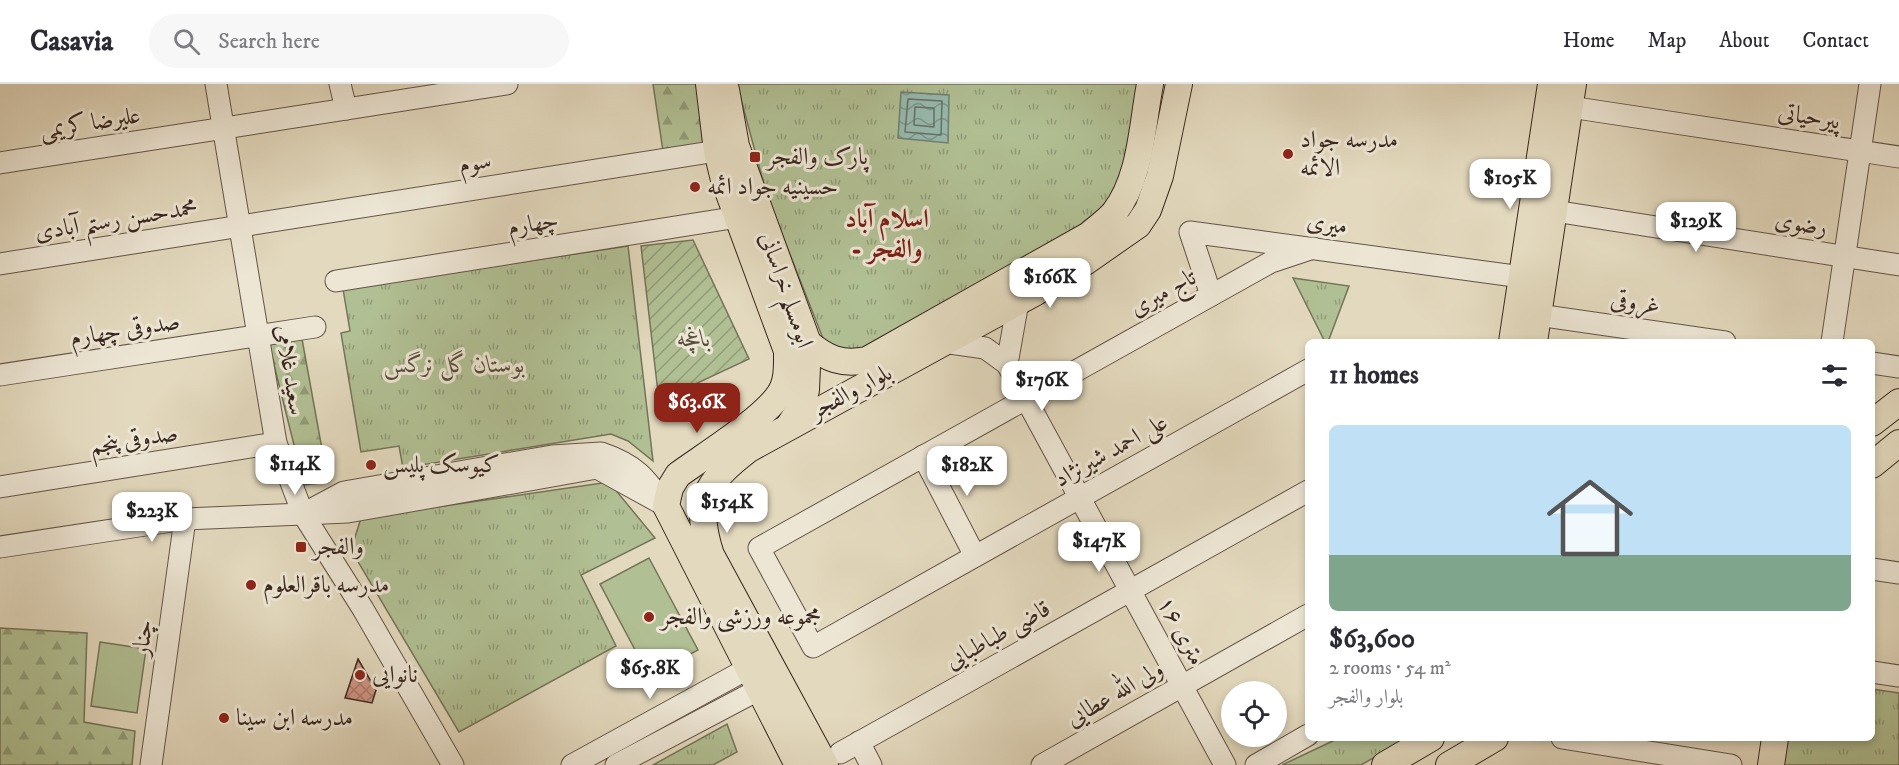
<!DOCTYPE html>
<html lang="en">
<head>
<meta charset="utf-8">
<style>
	body { margin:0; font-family:"IM FELL DW Pica",Amiri,serif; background:#f7f7f7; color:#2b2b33; height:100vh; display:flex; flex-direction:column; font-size:22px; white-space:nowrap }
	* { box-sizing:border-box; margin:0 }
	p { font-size:20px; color:#7c7c81 }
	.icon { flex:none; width:33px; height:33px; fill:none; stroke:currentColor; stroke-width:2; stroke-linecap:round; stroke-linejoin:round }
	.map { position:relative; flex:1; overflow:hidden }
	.drawer { position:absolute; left:1305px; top:255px; width:570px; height:402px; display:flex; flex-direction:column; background:#fff; border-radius:9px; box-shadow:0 3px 9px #0003 }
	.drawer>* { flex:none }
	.fabs { position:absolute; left:1221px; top:597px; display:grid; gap:12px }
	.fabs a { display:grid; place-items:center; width:66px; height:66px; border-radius:50%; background:#fff; box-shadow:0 3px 9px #0003; font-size:30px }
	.price { position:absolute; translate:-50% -51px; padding:0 14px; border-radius:12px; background:#fff; color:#222; font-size:20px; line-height:39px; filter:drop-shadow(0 2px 3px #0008) }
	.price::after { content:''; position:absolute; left:50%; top:36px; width:18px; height:14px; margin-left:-9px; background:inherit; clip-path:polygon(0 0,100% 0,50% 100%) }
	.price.selected { background:#8f2418; color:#fff }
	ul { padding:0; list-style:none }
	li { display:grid; align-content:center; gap:12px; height:318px; padding:0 24px }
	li+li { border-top:2px solid #e1e1e2 }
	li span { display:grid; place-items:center; height:186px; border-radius:9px; color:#555 }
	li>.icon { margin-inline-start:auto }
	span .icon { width:108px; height:108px; fill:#fffc; stroke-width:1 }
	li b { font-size:26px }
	h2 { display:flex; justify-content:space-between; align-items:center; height:72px; padding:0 24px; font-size:26px }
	header { display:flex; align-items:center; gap:36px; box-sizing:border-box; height:84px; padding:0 30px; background:#fff; border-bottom:2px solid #e1e1e2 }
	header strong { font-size:28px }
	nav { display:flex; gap:33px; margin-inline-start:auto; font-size:21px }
	.search { width:420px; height:54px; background:#f7f7f7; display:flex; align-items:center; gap:15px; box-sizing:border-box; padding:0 21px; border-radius:33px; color:#7c7c81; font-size:22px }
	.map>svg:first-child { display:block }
	.grass { fill:url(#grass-tufts); stroke:#74745a; stroke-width:1.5 }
	.forest { fill:url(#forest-firs); stroke:#74745a; stroke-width:1.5 }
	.garden { fill:url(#garden-furrows); stroke:#74745a; stroke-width:1.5 }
	.pitch { fill:#b1c094; stroke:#74745a; stroke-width:1.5 }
	.water { fill:url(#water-waves); stroke:#707f75; stroke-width:1.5 }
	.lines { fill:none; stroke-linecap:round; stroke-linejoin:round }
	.shore { stroke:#677066; stroke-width:1.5 }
	.building { fill:url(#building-cross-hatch); stroke:#38271f; stroke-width:1.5 }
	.minor-casing { stroke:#635447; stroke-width:23 }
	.major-casing { stroke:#38271f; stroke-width:28 }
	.minor { stroke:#ede6d5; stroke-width:21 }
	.major { stroke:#e3d9be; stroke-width:26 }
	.poi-dot { fill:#8f2418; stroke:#ede6d5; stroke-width:2 }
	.labels { text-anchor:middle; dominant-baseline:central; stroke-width:6; stroke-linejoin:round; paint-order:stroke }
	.street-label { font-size:24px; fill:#38271f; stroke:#ede6d5 }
	.poi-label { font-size:24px; fill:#38271f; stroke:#ede6d5; text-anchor:start }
	.park-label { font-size:24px; font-style:italic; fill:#564d3c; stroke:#ede6d5 }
	.neighbourhood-label { font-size:26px; font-weight:bold; fill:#7a1f14; stroke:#ede6d5 }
</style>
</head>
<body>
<header>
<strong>Casavia</strong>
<div class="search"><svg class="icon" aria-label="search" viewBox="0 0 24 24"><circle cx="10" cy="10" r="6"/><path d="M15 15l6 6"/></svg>Search here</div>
<nav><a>Home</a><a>Map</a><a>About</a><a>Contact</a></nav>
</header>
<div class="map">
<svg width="1899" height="681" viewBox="0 0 1899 681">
	<defs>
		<pattern id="grass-tufts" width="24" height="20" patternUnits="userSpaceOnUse" patternTransform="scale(1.5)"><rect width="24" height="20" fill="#b1c094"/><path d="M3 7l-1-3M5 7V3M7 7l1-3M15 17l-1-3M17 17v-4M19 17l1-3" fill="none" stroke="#919c78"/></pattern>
		<pattern id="forest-firs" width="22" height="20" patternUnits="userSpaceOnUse" patternTransform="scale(1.5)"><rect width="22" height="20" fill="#b1c094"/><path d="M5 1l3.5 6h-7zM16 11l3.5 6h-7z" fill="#919c78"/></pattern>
		<pattern id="garden-furrows" width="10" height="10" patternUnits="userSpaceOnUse" patternTransform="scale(1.5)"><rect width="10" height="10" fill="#b1c094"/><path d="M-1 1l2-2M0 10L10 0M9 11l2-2" fill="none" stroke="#919c78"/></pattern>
		<pattern id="water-waves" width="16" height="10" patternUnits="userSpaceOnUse" patternTransform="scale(1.5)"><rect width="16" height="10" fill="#96baae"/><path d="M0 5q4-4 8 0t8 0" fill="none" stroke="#7b978d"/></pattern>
		<pattern id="building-cross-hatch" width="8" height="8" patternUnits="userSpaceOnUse" patternTransform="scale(1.5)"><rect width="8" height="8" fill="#d39685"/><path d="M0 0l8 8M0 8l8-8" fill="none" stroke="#ac7a6c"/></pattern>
	</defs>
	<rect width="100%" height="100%" fill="#e3d9be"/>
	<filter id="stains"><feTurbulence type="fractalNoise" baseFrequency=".00333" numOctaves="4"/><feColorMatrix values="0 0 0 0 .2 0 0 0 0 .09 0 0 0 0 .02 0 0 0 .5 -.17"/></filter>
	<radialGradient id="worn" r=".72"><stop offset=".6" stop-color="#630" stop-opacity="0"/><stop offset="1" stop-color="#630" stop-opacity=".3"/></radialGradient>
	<g class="grass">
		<polygon points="737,0 1137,0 1129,62 1112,120 1072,153 853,271 824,257 767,112"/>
		<polygon points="628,162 653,377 628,357 611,350 403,384 399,362 361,368 341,249 350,247 343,205"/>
		<polygon points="1293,194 1349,202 1328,258 1325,258"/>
		<polygon points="609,398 655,454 581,491 616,562 459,648 351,466 361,434"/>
		<polygon points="1872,605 1899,609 1899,681 1780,681 1784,654 1872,654"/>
		<polygon points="727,640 737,668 713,681 653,681"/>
		<polygon points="1339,654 1408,654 1361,681 1282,681"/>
	</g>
	<g class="forest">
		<polygon points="653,0 698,0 708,67 664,74"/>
		<polygon points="302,255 328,398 304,401 269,261"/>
		<polygon points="0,544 87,549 84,638 135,647 132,681 0,681"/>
	</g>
	<polygon class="garden" points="693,156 749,275 659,317 641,162"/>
	<g class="pitch">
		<polygon points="649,474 698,566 649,592 600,500"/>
		<polygon points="100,558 146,565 137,629 91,622"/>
	</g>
	<polygon class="water" points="901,8 949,11 948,59 898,54"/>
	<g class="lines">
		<g class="shore">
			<polygon points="908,15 942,17 941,51 905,48"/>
			<polygon points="915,23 934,24 934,43 914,41"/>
		</g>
	</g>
	<polygon class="building" points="358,575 376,606 372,619 345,614"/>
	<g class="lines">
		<g class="minor-casing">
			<g id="minor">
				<polyline points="216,0 276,359 303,430 363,525 453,681"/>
				<polyline points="340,0 346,25"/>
				<polyline points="1570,23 1899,73"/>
				<polyline points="0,79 507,0"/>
				<polyline points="1554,127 1899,181"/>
				<polyline points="0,180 717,67"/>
				<polyline points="336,197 738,133"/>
				<polyline points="1211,211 1190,148 1522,193"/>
				<polyline points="1538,231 1725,258"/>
				<polyline points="943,258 985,264 1007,280 1018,218"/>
				<polyline points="1832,258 1870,0"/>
				<polyline points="1872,279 1899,283"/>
				<polyline points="1007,280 1225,681"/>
				<polyline points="1308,286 813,563 759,464 1271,178 1313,164"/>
				<polyline points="0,291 315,243"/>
				<path d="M 601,369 C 636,381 645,393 666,422 L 597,384 L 348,428 L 303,430 L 344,408 L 552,372 Z"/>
				<polyline points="923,372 975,472"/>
				<polyline points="0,403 276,359"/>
				<polyline points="0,463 185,435 303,430"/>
				<polyline points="1872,485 1899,489"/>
				<polyline points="1872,588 1899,592"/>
				<polyline points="1562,654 1731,681"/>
				<polyline points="859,658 871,681"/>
				<polyline points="840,669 1308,407"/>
				<polyline points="151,681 185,435"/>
				<polyline points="572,681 747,585"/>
				<polyline points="616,681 758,606"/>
				<polyline points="1042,681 1308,531"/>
				<polyline points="1256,681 1308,651"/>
			</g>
		</g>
		<g class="major-casing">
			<g id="major">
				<path d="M 709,0 L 717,67 L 724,96 L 787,267 C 787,282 788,298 779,311 C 762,336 704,372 678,391 L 670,404 L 666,422 L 798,681"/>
				<polyline points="726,6 736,62 808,259 806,306 801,323 789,342"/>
				<polyline points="1512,258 1551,0"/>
				<polyline points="1534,258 1573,0"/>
				<path d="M 808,259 C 827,275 842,281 867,276 L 1089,151 C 1097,144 1107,137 1114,129 C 1141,95 1142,42 1150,0"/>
				<polyline points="1872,339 1899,318"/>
				<polyline points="1872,381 1899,359"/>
				<path d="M 825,681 L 711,471 C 693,417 706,398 749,365 L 1036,208 L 1085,178 L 1138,141 L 1148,126 L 1160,92 L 1179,0"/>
				<polyline points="1385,681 1431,654"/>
				<polyline points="1449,681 1495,654"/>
				<polyline points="1771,681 1775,654"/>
			</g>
		</g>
		<use href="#minor" class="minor"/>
		<use href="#major" class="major"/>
	</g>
	<g class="poi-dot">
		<circle cx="1288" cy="70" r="6"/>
		<rect x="749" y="67" width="12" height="12" rx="3"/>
		<circle cx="695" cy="103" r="6"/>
		<circle cx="371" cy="381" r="6"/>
		<rect x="295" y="457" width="12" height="12" rx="3"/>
		<circle cx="251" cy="501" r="6"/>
		<circle cx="649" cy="533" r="6"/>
		<circle cx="360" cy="591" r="6"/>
		<circle cx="224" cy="634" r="6"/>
	</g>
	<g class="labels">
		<g class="street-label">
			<text transform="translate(1809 33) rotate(9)">پیرحیاتی</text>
			<text transform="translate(90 39) rotate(-9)">علیرضا کریمی</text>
			<text transform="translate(475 79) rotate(-9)">سوم</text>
			<text transform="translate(116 136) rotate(-9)">محمدحسن رستم آبادی</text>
			<text transform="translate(533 140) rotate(-9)">چهارم</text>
			<text transform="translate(1327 140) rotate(8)">میری</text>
			<text transform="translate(1801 140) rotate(9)">رضوی</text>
			<text transform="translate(786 206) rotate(71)">ابومسلم خراسانی</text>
			<text transform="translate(1163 209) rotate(-29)">تاج میری</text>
			<text transform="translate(1635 219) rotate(8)">غروقی</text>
			<text transform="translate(125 246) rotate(-9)">صدوقی چهارم</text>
			<text transform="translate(290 286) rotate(81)">سعید غلامی</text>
			<text transform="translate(851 308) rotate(-28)">بلوار والفجر</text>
			<text transform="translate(134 356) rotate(-9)">صدوقی پنجم</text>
			<text transform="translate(1111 367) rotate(-29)">علی احمد شیرنژاد</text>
			<text transform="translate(1181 547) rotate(62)">۱۶ متری</text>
			<text transform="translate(998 551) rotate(-29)">قاضی طباطبایی</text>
			<text transform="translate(143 554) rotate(-82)">چنار</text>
			<text transform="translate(1115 610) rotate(-30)">ولی الله عطایی</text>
		</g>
		<g class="poi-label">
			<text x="1300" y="56">مدرسه جواد<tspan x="1300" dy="28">الائمه</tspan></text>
			<text x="767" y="73">پارک والفجر</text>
			<text x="707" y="103">حسینیه جواد ائمه</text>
			<text x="383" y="381">کیوسک پلیس</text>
			<text x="313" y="463">والفجر</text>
			<text x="263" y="501">مدرسه باقرالعلوم</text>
			<text x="661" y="533">مجموعه ورزشی والفجر</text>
			<text x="372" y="591">نانوایی</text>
			<text x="236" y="634">مدرسه ابن سینا</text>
		</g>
		<g class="park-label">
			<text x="694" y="255">باغچه</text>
			<text x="454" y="281">بوستان گل نرگس</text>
		</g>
		<g class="neighbourhood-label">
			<text x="887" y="135">اسلام آباد<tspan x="887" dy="30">- والفجر</tspan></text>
		</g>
	</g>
	<rect width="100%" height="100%" filter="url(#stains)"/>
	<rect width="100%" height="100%" fill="url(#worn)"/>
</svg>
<div class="fabs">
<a><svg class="icon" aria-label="locate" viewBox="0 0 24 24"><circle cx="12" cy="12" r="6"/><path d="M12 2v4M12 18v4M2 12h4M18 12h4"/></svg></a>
</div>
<b class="price" style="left:1510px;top:126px">$105K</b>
<b class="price" style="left:1696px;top:169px">$129K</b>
<b class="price" style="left:1050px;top:225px">$166K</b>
<b class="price" style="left:1042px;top:328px">$176K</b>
<b class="price selected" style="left:697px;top:350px">$63.6K</b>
<b class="price" style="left:295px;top:412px">$114K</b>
<b class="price" style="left:967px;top:413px">$182K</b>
<b class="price" style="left:727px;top:450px">$154K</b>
<b class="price" style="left:152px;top:459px">$223K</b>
<b class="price" style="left:1099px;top:489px">$147K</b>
<b class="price" style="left:650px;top:616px">$65.8K</b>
<section class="drawer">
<h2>11 homes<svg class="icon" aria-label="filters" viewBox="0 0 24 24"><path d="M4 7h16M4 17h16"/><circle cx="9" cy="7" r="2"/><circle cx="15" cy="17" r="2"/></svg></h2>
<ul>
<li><span style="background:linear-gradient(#bfe0f5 70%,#7fa58c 0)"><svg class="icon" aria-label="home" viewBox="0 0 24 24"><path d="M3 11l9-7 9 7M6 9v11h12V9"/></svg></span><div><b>$63,600</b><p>2 rooms · 54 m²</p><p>بلوار والفجر</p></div></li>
</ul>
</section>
</div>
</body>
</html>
